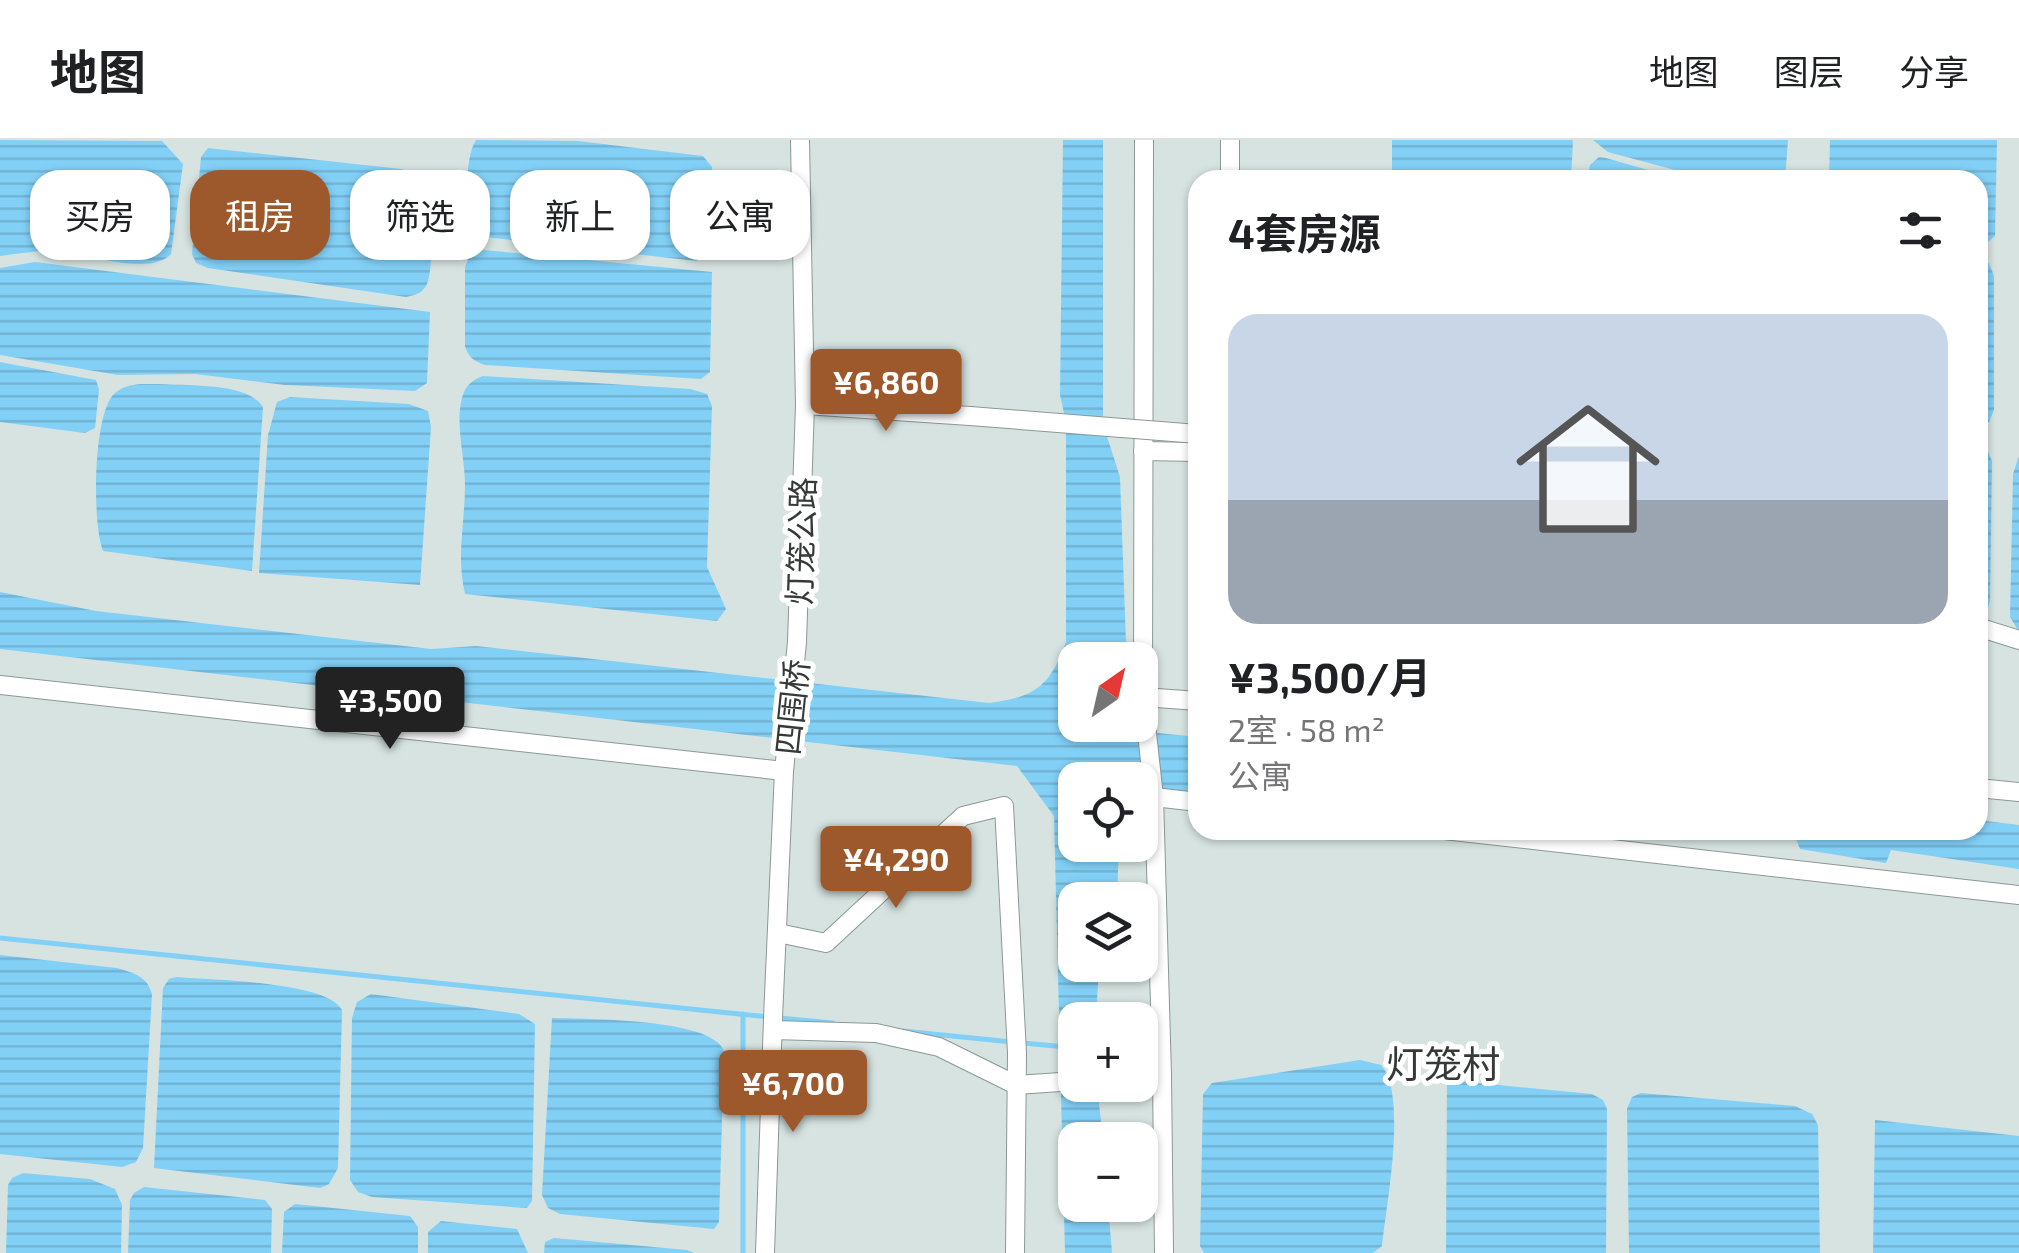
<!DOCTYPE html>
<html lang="zh">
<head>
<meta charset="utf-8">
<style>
	body { margin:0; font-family:"Exo 2","Noto Sans SC",sans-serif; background:#f2f2f2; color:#202124; height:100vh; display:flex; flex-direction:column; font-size:38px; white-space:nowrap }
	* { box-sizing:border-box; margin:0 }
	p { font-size:32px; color:#757577 }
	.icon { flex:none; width:55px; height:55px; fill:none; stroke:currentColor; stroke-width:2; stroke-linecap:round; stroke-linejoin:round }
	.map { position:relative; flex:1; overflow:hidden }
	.panel { position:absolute; left:1188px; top:30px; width:800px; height:670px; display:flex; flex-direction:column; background:#fff; border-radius:30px; box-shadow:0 2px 8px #0004 }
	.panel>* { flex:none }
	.top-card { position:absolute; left:30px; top:30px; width:950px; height:90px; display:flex; gap:20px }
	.needle { width:65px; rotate:34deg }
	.controls { position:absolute; left:1058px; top:502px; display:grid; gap:20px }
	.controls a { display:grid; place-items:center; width:100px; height:100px; border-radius:20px; background:#fff; box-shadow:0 2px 8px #0004; font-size:50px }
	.price { position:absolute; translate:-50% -85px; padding:0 22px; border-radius:10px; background:#9d582b; color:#fff; font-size:32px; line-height:65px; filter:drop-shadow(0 2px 5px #0008) }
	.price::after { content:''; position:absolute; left:50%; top:60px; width:30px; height:22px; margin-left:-15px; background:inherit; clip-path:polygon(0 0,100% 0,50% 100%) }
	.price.current { background:#222; color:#fff }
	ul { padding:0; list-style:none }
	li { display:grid; align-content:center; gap:20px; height:530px; padding:0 40px }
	li span { display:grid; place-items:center; height:310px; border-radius:30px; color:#555 }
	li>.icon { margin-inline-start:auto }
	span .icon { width:180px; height:180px; fill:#fffc; stroke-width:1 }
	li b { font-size:42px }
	h2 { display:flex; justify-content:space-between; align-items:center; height:120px; padding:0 40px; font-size:42px }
	.pill { padding:0 35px; border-radius:30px; background:#fff; box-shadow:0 2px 8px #0004; font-size:35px; line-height:90px }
	.pill.current { background:#9d582b; color:#fff }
	header { display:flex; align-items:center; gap:60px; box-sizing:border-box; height:140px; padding:0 50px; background:#fff; border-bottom:2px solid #e0e0e0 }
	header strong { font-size:48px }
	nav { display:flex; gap:55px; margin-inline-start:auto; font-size:35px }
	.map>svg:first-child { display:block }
	.water { fill:url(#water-rules) }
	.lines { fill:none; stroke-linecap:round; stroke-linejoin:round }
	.stream { stroke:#83d0f7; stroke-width:5 }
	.minor-casing { stroke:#8c9895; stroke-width:20 }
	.minor { stroke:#fff; stroke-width:18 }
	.minor-bridge-casing { stroke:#8c9895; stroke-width:20; stroke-linecap:butt }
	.minor-bridge { stroke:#fff; stroke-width:18 }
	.labels { text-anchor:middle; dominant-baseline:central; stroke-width:10; stroke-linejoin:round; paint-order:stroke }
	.street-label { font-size:32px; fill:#353a39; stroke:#fff }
	.quarter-label { font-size:38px; fill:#353a39; stroke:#fff }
</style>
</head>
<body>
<header>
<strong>地图</strong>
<nav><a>地图</a><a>图层</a><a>分享</a></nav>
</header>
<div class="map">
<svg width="2019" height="1113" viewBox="0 0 2019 1113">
	<defs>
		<pattern id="water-rules" width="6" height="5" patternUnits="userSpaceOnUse" patternTransform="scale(2.5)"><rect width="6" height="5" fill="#83d0f7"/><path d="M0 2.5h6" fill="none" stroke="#72b3d4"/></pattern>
	</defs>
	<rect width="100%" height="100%" fill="#d6e3e0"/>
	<g class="water">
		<path d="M 0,0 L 162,1 L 183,24 L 171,114 C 150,137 85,113 56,111 C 38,110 18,114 0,116 Z"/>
		<path d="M 476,0 L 578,1 L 703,16 L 712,27 L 712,111 L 696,121 L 476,96 C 464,80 464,17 476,0 Z"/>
		<path d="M 1063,0 L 1103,0 L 1103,284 L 1120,337 L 1126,503 L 1122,520 L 1075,520 L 1075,585 L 1115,585 L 1118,589 L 1198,597 L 1197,653 L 1140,646 L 1140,640 L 1075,640 L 1075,705 L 1119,705 L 1117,757 L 1075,760 L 1075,825 L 1099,825 L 1096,880 L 1075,880 L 1075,945 L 1097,945 L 1103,1000 L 1075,1000 L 1075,1065 L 1108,1065 L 1112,1113 L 1065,1113 L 1054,676 L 1017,626 L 0,509 L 0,452 L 96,471 L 431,509 L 476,506 L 989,563 C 1036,557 1050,546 1066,502 L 1066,282 L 1060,255 Z"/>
		<polygon points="1392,0 1573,0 1571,40 1392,40"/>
		<polygon points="1593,0 1788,0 1785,40 1712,40 1608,12"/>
		<polygon points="1830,0 1997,0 1995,96 1987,103 1978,103 1978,40 1829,40"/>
		<path d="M 208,8 L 401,29 L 423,38 C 432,50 435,132 426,146 C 421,154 415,155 406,157 L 208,128 L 196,123 L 192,114 L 201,17 Z"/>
		<polygon points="1599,17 1606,18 1683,40 1587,40 1590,25"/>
		<path d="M 484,110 L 712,132 L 710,232 L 701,239 L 485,225 C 474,221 468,217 465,206 L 465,127 L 470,114 Z"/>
		<polygon points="1978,116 1989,123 1994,136 1994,270 1989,282 1978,287"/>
		<polygon points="35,122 430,172 427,243 415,251 285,245 195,234 118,235 0,215 0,128"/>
		<polygon points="0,222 96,240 99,250 95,288 85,293 0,282"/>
		<path d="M 483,236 L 690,249 L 707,254 L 712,266 L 707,427 L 726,469 L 717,481 L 465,454 C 456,416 465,383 465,345 C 465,317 455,284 462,258 C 465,246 472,240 483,236 Z"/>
		<path d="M 159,244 C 186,246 248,242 263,267 L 252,431 L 103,411 C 92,383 93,278 113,255 C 125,242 143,244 159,244 Z"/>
		<polygon points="290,257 409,264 428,271 431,287 420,445 259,433 268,295 277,262"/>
		<polygon points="1978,300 1986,306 1992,321 1990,461 1988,468 1978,476"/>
		<polygon points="2019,316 2019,492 2010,477 2013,334"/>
		<polygon points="1978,680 2019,685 2019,729 1891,710 1886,723 1800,709 1796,699 1718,690 1978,690"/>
		<path d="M 0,815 L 117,828 C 134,833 147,836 152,854 L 143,1008 L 136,1022 L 122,1027 L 0,1014 Z"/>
		<path d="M 176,837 C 209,840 328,841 342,870 L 338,1028 L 329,1044 L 320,1048 L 154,1028 L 163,848 L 169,839 Z"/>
		<polygon points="371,854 519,874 535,884 532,1061 527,1068 372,1057 358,1052 350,1040 352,878 357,862"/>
		<path d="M 552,878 C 584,879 713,878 724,911 L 719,1082 L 714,1089 L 560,1074 L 548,1068 L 542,1055 Z"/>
		<path d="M 1360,920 L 1381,925 C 1408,954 1386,1067 1382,1106 L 1373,1113 L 1204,1113 L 1200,1106 L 1203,954 L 1212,943 Z"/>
		<polygon points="1447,940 1592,954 1603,960 1607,969 1606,1113 1446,1113"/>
		<polygon points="1641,953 1795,966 1812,974 1818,985 1820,1113 1629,1113 1627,969 1632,957"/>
		<polygon points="1875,980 2019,996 2019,1113 1873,1113"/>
		<polygon points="23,1033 90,1039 115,1049 122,1065 121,1113 6,1113 8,1045 12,1038"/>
		<polygon points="144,1047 265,1060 272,1069 271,1113 128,1113 130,1060 134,1053"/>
		<polygon points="295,1064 410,1076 418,1087 418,1113 282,1113 284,1072"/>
		<polygon points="441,1081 517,1089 528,1113 428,1113 428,1092"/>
		<polygon points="554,1098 687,1110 694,1113 544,1113 545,1102"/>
	</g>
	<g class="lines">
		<g class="stream">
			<polyline points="0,798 768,877"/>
			<polyline points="779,878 833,883"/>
			<polyline points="903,891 1012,902"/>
			<polyline points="1023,903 1066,907"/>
			<polyline points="743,1113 743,874"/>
		</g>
		<g class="minor-casing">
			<g id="minor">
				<polyline points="1144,0 1143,557 1154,657 1162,935 1164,1113"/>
				<polyline points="1230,0 1230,40"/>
				<polyline points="805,265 970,276"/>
				<polyline points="1143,311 1198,312"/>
				<polyline points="1978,487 2019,500"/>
				<polyline points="0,545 784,631"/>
				<polyline points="1143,557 1198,561"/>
				<polyline points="1978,648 2019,652"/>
				<polyline points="1154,657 1198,662"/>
				<polyline points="1444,690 2019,755"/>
				<polyline points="778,793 826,803 963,676 1004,666 1017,913 1015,1113"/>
				<polyline points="773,890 876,893 939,907 1016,945 1075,941"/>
				<polyline points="1140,936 1162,935"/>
				<polyline points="765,1113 773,878 784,631 797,502 805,265 800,0"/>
			</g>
		</g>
		<use href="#minor" class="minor"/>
		<g class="minor-bridge-casing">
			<polyline id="minor-bridge" points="970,276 1198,294"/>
		</g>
		<use href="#minor-bridge" class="minor-bridge"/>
	</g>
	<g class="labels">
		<g class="street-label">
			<text transform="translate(800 401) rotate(-88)">灯笼公路</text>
			<text transform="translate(791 567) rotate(-84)">四围桥</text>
		</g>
		<g class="quarter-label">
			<text x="1443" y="923">灯笼村</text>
		</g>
	</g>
</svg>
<div class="controls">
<a><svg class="needle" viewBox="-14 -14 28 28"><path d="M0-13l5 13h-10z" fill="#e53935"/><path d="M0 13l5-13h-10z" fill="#757577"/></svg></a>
<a><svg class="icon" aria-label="locate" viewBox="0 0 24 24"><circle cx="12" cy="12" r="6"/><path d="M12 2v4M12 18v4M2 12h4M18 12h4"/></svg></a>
<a><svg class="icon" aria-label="layers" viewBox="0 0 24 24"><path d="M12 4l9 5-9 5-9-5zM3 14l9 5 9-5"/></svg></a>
<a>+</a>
<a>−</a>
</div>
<b class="price" style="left:886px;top:294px">¥6,860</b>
<b class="price current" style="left:390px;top:612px">¥3,500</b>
<b class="price" style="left:896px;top:771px">¥4,290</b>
<b class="price" style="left:793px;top:995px">¥6,700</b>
<div class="top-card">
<a class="pill">买房</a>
<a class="pill current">租房</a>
<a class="pill">筛选</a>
<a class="pill">新上</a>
<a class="pill">公寓</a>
</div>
<section class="panel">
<h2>4套房源<svg class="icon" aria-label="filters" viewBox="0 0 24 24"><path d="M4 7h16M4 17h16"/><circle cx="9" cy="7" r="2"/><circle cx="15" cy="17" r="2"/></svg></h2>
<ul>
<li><span style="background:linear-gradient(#c9d6e8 60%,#9aa5b1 0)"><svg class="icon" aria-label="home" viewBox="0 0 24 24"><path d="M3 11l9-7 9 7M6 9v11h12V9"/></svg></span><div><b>¥3,500/月</b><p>2室 · 58 m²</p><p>公寓</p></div></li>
</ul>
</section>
</div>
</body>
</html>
